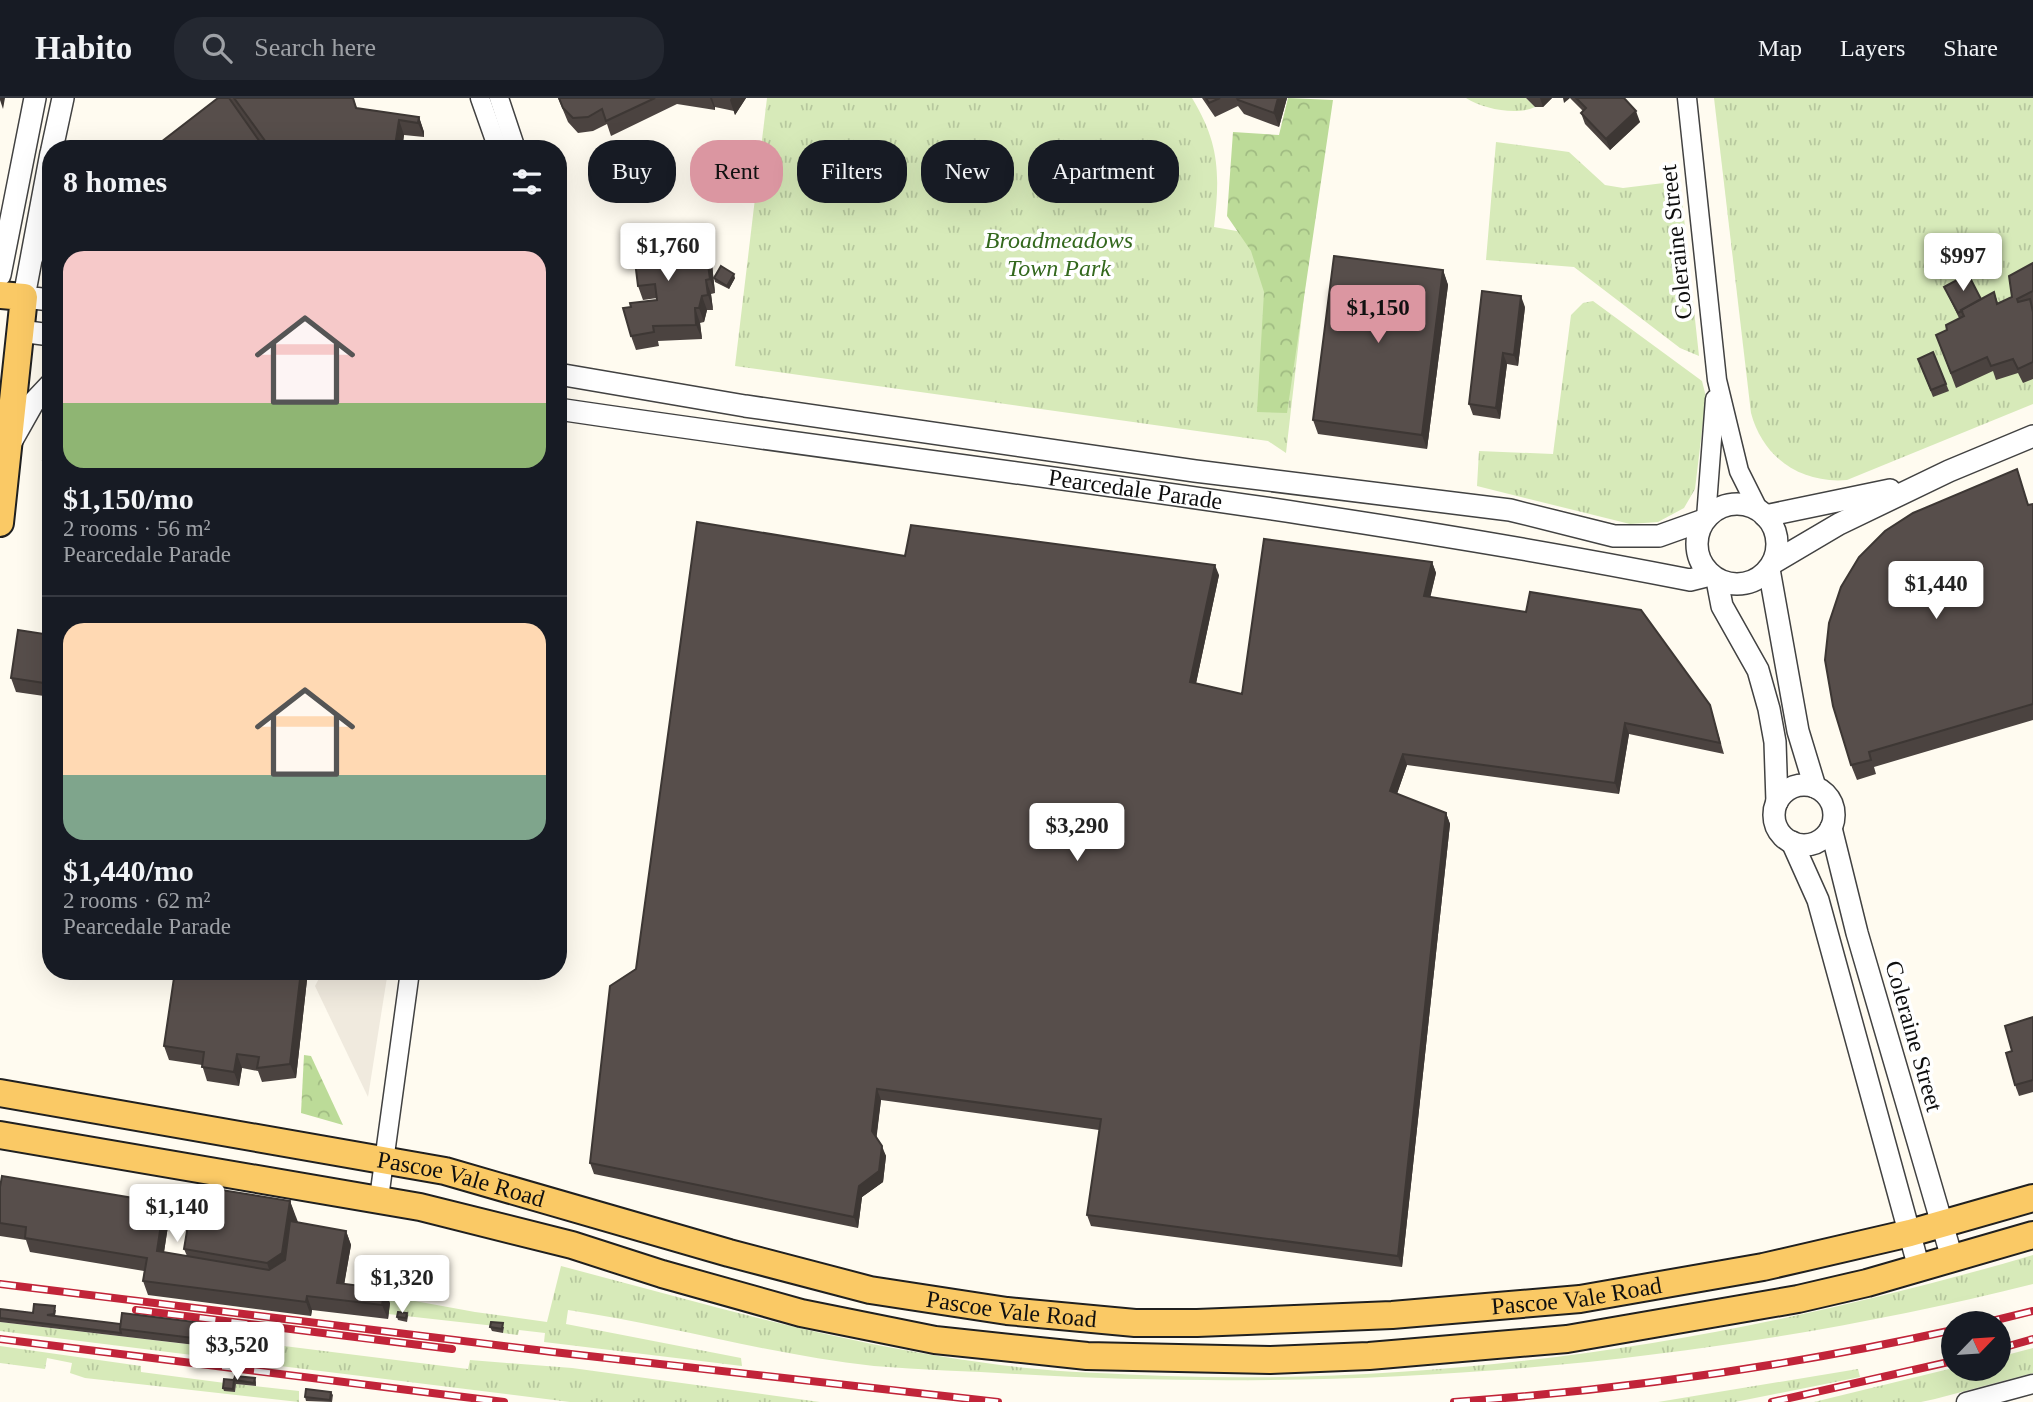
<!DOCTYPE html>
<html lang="en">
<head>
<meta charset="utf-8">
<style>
	body { margin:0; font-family:"Times New Roman",serif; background:#242831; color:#f1f3f6; height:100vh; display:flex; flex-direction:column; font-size:26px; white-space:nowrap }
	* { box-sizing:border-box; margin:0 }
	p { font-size:23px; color:#9ea1a6 }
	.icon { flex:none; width:38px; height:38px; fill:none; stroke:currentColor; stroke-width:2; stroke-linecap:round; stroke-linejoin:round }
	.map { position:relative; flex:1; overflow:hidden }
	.details { position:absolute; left:42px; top:42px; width:525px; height:840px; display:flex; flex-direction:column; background:#171b24; border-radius:28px; box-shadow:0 7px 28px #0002 }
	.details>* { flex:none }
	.guide { position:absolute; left:588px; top:42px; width:665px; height:63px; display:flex; gap:14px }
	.needle { width:46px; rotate:65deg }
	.controls { position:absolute; left:1941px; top:1213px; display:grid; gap:14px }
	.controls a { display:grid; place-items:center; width:70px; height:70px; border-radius:50%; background:#171b24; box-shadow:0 7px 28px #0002; font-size:35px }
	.price { position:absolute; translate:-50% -60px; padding:0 16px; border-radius:7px; background:#fff; color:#222; font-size:23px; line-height:46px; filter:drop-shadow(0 2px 4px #0008) }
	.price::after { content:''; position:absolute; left:50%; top:42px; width:21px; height:16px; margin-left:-10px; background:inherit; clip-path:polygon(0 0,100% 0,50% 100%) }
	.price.on { background:#db96a1; color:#111 }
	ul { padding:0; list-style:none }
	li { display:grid; align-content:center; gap:14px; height:371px; padding:0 21px }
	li+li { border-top:2px solid #363941 }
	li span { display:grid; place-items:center; height:217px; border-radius:21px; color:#555 }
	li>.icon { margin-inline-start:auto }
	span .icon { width:126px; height:126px; fill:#fffc; stroke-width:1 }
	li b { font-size:30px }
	h2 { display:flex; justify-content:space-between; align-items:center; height:84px; padding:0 21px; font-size:30px }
	.tag { padding:0 24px; border-radius:28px; background:#171b24; box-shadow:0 7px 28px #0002; font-size:24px; line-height:63px }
	.tag.on { background:#db96a1; color:#111 }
	header { display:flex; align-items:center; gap:42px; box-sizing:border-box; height:98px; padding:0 35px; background:#171b24; border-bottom:2px solid #363941 }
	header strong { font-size:33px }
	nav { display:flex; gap:38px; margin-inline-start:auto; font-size:24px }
	.search { width:490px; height:63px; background:#242831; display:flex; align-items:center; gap:18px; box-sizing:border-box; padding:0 24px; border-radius:28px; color:#9ea1a6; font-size:26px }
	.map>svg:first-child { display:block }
	.grass { fill:url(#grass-tufts) }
	.forest { fill:url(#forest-crowns) }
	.plaza { fill:#f0eade }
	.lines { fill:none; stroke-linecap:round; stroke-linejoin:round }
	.minor-casing { stroke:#424242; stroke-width:21 }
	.tertiary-casing { stroke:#424242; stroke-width:24 }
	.primary-casing { stroke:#202020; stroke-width:30 }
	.minor { stroke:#fff; stroke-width:18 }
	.tertiary { stroke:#fff; stroke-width:21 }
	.primary { stroke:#fac965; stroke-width:26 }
	.rail-casing { stroke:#c12439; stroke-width:8 }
	.rail { stroke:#fff; stroke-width:5; stroke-dasharray:16; stroke-linecap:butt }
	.wall { fill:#4b4340 }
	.shaded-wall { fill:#3d3734 }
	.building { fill:#574e4b; stroke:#3d3734; stroke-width:2 }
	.labels { text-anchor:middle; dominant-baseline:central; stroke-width:7; stroke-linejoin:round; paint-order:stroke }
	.park-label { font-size:24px; font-style:italic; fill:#33681d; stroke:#fff }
	.street-label { font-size:24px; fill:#0f0f0f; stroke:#fff }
</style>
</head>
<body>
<header>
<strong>Habito</strong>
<div class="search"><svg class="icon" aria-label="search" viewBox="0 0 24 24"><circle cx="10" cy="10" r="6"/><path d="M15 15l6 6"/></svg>Search here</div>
<nav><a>Map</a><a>Layers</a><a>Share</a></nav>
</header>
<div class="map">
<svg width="2033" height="1304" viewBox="0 0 2033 1304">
	<defs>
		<pattern id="grass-tufts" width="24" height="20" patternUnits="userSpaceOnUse" patternTransform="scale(1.75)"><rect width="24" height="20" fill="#d7eab9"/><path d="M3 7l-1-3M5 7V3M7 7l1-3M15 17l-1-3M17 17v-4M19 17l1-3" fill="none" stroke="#b7c89e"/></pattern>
		<pattern id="forest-crowns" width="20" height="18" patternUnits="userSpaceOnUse" patternTransform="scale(1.75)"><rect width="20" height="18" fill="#bcdb98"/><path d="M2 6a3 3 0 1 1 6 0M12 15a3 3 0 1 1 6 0" fill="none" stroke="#a0bb82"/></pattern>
	</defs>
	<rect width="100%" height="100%" fill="#fffbf0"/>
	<g class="grass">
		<path d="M 767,0 L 1192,0 C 1220,46 1220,77 1214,129 L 1310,146 L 1286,355 L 1268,343 L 735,268 Z"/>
		<path d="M 1466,0 L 1526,0 L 1535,9 C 1517,18 1483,11 1466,0 Z"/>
		<path d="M 1714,0 L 2033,0 L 2033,306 L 1847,382 C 1801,386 1763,360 1751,315 Z"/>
		<polygon points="1496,44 1569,54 1605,87 1623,90 1680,83 1699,258 1680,250 1574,169 1486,162"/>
		<polygon points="1593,203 1702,283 1706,299 1695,391 1684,410 1658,424 1630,426 1477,388 1479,353 1553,356 1571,217 1583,205"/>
		<path d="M 2033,1157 L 2033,1186 C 1701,1269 1357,1296 1015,1276 C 969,1273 921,1272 874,1268 C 771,1257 670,1227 568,1212 L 566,1226 L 741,1260 L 742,1268 L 544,1244 L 545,1235 L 519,1232 L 518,1237 L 503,1235 L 504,1229 L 388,1216 L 344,1190 L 475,1214 L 547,1224 L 561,1168 C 701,1205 841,1246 986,1265 C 1046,1274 1105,1275 1166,1278 C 1460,1288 1751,1240 2033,1157 Z"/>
		<polygon points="0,1224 203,1248 205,1238 468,1271 470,1262 572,1270 820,1304 570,1304 0,1233"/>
		<polygon points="0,1248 141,1268 141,1274 225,1285 235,1294 236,1286 299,1293 299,1304 85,1280 70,1275 72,1265 47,1260 45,1271 0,1265"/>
		<polygon points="2033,1250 2033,1275 1935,1301 1921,1304 1814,1304 1953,1270 1998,1270 1999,1259"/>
		<polygon points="1858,1271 1860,1279 1735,1304 1658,1304"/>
	</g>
	<g class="forest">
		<polygon points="1288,0 1333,2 1287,315 1257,314 1264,194 1251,153 1227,118 1233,34 1279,37"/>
		<polygon points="304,957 311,958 343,1027 301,1015"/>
	</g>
	<polygon class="plaza" points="323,873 388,873 368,999 315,888"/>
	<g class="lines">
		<g class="minor-casing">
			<g id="minor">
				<polyline points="480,0 498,51"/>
				<polyline points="499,0 516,51"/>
				<polyline points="1687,0 1717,282 1739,373 1759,413"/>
				<polyline points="1706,420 1715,301"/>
				<polyline points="379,1100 410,873"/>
				<polyline points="1966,1304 2033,1286"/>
			</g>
		</g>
		<g class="tertiary-casing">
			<g id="tertiary">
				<polyline points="52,51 63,0"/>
				<polyline points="51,55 24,199 51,202"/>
				<polyline points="42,121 51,159"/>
				<polyline points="0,177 35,0"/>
				<polyline points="20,233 51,237"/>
				<polyline points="558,276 745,308 1195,373 1510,412 1614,438 1659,438 1704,422"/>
				<path id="s1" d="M 558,311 C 935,367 1315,408 1690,482 L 1710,477"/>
				<polyline points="11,344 33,305 51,286"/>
				<circle cx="1737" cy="446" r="40"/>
				<polyline points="1765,418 1890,392"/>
				<polyline points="1773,465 1839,426 1949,373 2033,338"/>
				<polyline points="1769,471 1798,633 1815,689"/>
				<polyline points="1717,482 1722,508 1758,572 1769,611 1775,644 1777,704"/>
				<circle cx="1804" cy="717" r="30"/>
				<polyline points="1831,730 1857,835 1952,1160"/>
				<polyline points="1792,744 1818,802 1919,1170"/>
			</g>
		</g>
		<g class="primary-casing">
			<g id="primary">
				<polyline points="0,197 24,199 0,425"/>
				<path id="s2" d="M 0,995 L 445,1073 L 729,1155 L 870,1192 L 1007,1213 L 1135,1225 L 1197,1225 L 1392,1217 L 1580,1201 L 1763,1169 L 1910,1135 L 2033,1100"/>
				<polyline points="0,1037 420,1109 572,1147 662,1176 801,1215 935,1242 1087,1258 1270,1262 1369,1258 1567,1241 1798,1201 1867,1185 2033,1137"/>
			</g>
		</g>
		<use href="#minor" class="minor"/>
		<use href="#tertiary" class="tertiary"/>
		<use href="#primary" class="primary"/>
		<g class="rail-casing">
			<g id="rail">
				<polyline points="0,1186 553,1254 998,1304"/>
				<polyline points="136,1212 452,1251"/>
				<polyline points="1984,1225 2033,1213"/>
				<polyline points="0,1241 504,1304"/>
				<polyline points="1998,1251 2033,1241"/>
				<path d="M 1454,1304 C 1622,1292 1789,1268 1953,1232"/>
				<polyline points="1772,1304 1953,1263"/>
			</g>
		</g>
		<use href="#rail" class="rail"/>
	</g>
	<g class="wall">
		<polygon points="218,0 353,0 357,10 419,19 424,34 424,39 404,37 402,51 265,51 245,23"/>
		<polygon points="558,0 746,0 735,17 734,13 715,9 715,12 677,6 611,38 607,26 593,33 578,35 568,24"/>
		<polygon points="1202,0 1287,0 1279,29 1244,16 1238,8 1215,19"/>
		<polygon points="1526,0 1552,0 1543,9 1535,9"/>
		<polygon points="1570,0 1624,0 1640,24 1610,52 1585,26 1581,15 1583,13"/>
		<polygon points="688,135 693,153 712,166 715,195 711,196 713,212 707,212 704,224 700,225 702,241 658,243 659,248 636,252 631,238 657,202 657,200 643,202 638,188 647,145"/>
		<polygon points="2033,165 2033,281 2023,285 2018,275 1996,282 1993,273 1956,290 1936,237 1947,232 1959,220 1944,189 1981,201 1994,194 1998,205 2012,199"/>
		<polygon points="1443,172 1448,187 1427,351 1318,336 1313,322"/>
		<polygon points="714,180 735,180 729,191 715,184"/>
		<polygon points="1525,209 1518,268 1507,266 1500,321 1473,317 1469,306"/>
		<polygon points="1933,254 1949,293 1933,299 1918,261"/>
		<polygon points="51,321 51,383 43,362"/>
		<polygon points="2017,371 2028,407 2033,406 2033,622 1874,669 1876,676 1857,682 1851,667"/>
		<polygon points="905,458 1219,477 1196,585 1242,596 1432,464 1436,475 1430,499 1713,618 1724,656 1629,636 1619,696 1407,667 1397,696 1446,715 1450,726 1402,1169 1091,1128 1087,1117 1099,1032 881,1002 876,1040 886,1058 883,1084 862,1099 858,1130 594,1076 590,1065 636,871"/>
		<polygon points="51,537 51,599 16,594 11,580"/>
		<polygon points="51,693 51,743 46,728"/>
		<polygon points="175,873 308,873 296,980 262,984 258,973 242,970 239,988 207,983 202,967 169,962 164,948"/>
		<polygon points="2033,919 2033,994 2019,998 2015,987 2012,953"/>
		<polygon points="0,1089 163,1113 168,1128 164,1154 187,1158 184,1151 290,1103 297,1124 346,1133 351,1147 344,1186 390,1205 388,1221 312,1212 311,1218 148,1197 143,1183 144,1173 30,1154 26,1142 0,1138"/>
		<polygon points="0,1211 33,1215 56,1212 55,1218 121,1226 205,1232 204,1248 0,1224"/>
		<polygon points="407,1215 408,1218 407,1224 398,1222 397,1219"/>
		<polygon points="490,1229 504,1229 503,1235 492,1233"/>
		<polygon points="255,1280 256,1284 256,1288 236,1286 235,1294 224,1293 223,1290 234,1282"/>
		<polygon points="331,1294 333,1297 332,1304 306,1303 305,1299"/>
	</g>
	<g class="shaded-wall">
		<polygon points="0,0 5,0 3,11 0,2"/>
		<polygon points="710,0 712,0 715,9 715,12"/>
		<polygon points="731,0 746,0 735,17 730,2"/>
		<polygon points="1278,0 1287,0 1279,29 1274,15"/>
		<polygon points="1540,0 1552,0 1543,9"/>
		<polygon points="1563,0 1570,0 1564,5"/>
		<polygon points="1636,13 1640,24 1610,52 1606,41"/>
		<polygon points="419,19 424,34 424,39 418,25"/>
		<polygon points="399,22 404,37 402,51 396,51 395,48"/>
		<polygon points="688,135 693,149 695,168 690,154"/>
		<polygon points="706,152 712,166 715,195 710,181"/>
		<polygon points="1443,172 1448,187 1427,351 1422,337"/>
		<polygon points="734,176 735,180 729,191 727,188"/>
		<polygon points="706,182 711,196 713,212 708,197"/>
		<polygon points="702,198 707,212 704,224 699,210"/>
		<polygon points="1521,198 1525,209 1518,268 1514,257"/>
		<polygon points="695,210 700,225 702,241 696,227"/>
		<polygon points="1503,255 1507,266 1500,321 1496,310"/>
		<polygon points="1432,464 1436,475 1428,509 1424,498"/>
		<polygon points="1215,467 1219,477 1194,595 1190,584"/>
		<polygon points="1625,625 1629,636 1619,696 1615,685"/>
		<polygon points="1403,656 1407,667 1394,704 1390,693"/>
		<polygon points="1446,715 1450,726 1402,1169 1398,1158"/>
		<polygon points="301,873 308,873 296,980 290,966"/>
		<polygon points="237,956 242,970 239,988 234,974"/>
		<polygon points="877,991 881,1002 876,1044 872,1033"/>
		<polygon points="882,1048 886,1058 883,1084 862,1099 858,1130 854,1119 859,1088"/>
		<polygon points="290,1103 298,1124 290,1176 274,1186 267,1165"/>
		<polygon points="163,1113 168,1128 162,1167 157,1153"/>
		<polygon points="346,1133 351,1147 342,1199 337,1185"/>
		<polygon points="385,1191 390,1205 388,1221 382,1207"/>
		<polygon points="307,1198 312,1212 311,1218 306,1204"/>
		<polygon points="203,1225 205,1232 204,1248 201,1241"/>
	</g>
	<g class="building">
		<polygon points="218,0 229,0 265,51 152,51"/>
		<polygon points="234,0 353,0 356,10 419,19 418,25 399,22 395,48 397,51 271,51"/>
		<polygon points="559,0 655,0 606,23 602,11 588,19 573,20 563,10"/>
		<polygon points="1206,0 1220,0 1209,5"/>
		<polygon points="1237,0 1278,0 1274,15 1238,2"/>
		<polygon points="1576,0 1624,0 1636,13 1606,41 1581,15 1586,10"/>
		<polygon points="688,135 690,154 706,152 710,181 706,182 708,197 702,198 699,210 695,210 696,227 653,228 654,234 631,238 623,210 631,209 630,205 657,202 655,186 638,188 633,147 647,145 646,139"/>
		<polygon points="1334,158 1443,172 1422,337 1313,322"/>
		<polygon points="2033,165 2033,193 2017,201 2018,204 2030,201 2033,214 2033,264 2018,271 2013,261 1991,268 1987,259 1951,275 1936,237 1947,232 1946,227 1964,218 1961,212 1994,194 1997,206 2012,199 2009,178"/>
		<polygon points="721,168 734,176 727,188 714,180"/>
		<polygon points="1968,176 1981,201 1961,212 1962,213 1958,215 1944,189"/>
		<polygon points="1482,193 1521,198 1514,257 1503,255 1496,310 1469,306"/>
		<polygon points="1933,254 1946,286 1931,292 1918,261"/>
		<polygon points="51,321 51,363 43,362 48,329"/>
		<polygon points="2017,371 2028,407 2033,406 2033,606 1869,654 1871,662 1851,667 1833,608 1825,562 1829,525 1841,489 1859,459 1885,433 1913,415"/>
		<polygon points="697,424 905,458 911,427 1215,467 1190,584 1242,596 1264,441 1432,464 1424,498 1526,514 1530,494 1641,512 1710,607 1720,645 1625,625 1615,685 1403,656 1390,693 1446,715 1398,1158 1087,1117 1101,1021 877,991 872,1033 882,1048 879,1073 859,1088 854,1119 590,1065 610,888 636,871"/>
		<polygon points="18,532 51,537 51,586 11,580"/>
		<polygon points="51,693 51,729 46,728"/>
		<polygon points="175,873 301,873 290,966 257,970 259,959 237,956 234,974 202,969 204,954 164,948"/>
		<polygon points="2033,919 2033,982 2015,987 2006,955 2012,953 2005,928"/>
		<polygon points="2,1078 157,1104 163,1113 157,1153 269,1172 285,1162 290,1123 346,1133 337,1185 385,1191 382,1207 307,1198 306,1204 143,1183 147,1160 25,1140 26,1129 0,1125 0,1089"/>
		<polygon points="194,1091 215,1091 290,1103 282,1155 267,1165 184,1151"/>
		<polygon points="34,1206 55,1208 54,1216 47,1217 121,1226 120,1231 121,1235 0,1220 0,1211 33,1215"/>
		<polygon points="398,1214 407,1215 406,1220 397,1219"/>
		<polygon points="122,1215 203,1225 201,1241 120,1231"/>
		<polygon points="491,1224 503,1225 502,1231 490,1229"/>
		<polygon points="235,1278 255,1280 254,1285 234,1282 233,1291 223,1290 224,1281 234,1282"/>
		<polygon points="306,1291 331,1294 330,1302 305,1299"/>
	</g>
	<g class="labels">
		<g class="park-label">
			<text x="1059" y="142">Broadmeadows<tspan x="1059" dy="28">Town Park</tspan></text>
		</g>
		<g class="street-label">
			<text transform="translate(1676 144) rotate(-96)">Coleraine Street</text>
			<text stroke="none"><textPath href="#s1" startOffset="583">Pearcedale Parade</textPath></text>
			<text transform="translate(1914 938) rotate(74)">Coleraine Street</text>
			<text stroke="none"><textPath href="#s2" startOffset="469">Pascoe Vale Road</textPath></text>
			<text stroke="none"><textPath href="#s2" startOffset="1603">Pascoe Vale Road</textPath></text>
			<text stroke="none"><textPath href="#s2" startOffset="1036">Pascoe Vale Road</textPath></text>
		</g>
	</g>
</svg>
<div class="controls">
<a><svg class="needle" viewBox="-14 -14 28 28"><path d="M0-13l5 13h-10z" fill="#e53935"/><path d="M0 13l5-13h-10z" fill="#9ea1a6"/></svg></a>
</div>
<b class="price" style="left:668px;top:185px">$1,760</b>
<b class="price" style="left:1963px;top:195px">$997</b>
<b class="price on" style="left:1378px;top:247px">$1,150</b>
<b class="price" style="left:1936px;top:523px">$1,440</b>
<b class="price" style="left:1077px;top:765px">$3,290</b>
<b class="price" style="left:177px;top:1146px">$1,140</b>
<b class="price" style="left:402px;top:1217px">$1,320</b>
<b class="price" style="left:237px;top:1284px">$3,520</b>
<div class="guide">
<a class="tag">Buy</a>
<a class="tag on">Rent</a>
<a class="tag">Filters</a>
<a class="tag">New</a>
<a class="tag">Apartment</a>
</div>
<section class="details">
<h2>8 homes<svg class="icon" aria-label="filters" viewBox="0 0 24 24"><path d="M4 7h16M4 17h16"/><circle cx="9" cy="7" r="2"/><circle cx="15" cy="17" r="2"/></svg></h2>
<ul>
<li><span style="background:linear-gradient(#f6c9c9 70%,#8fb573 0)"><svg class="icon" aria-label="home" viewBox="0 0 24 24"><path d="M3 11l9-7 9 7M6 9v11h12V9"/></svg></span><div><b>$1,150/mo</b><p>2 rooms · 56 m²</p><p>Pearcedale Parade</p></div></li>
<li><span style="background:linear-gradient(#ffd9b3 70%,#7fa58c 0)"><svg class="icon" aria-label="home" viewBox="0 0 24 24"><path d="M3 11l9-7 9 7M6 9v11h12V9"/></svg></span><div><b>$1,440/mo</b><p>2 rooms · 62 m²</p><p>Pearcedale Parade</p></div></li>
</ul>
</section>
</div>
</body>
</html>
